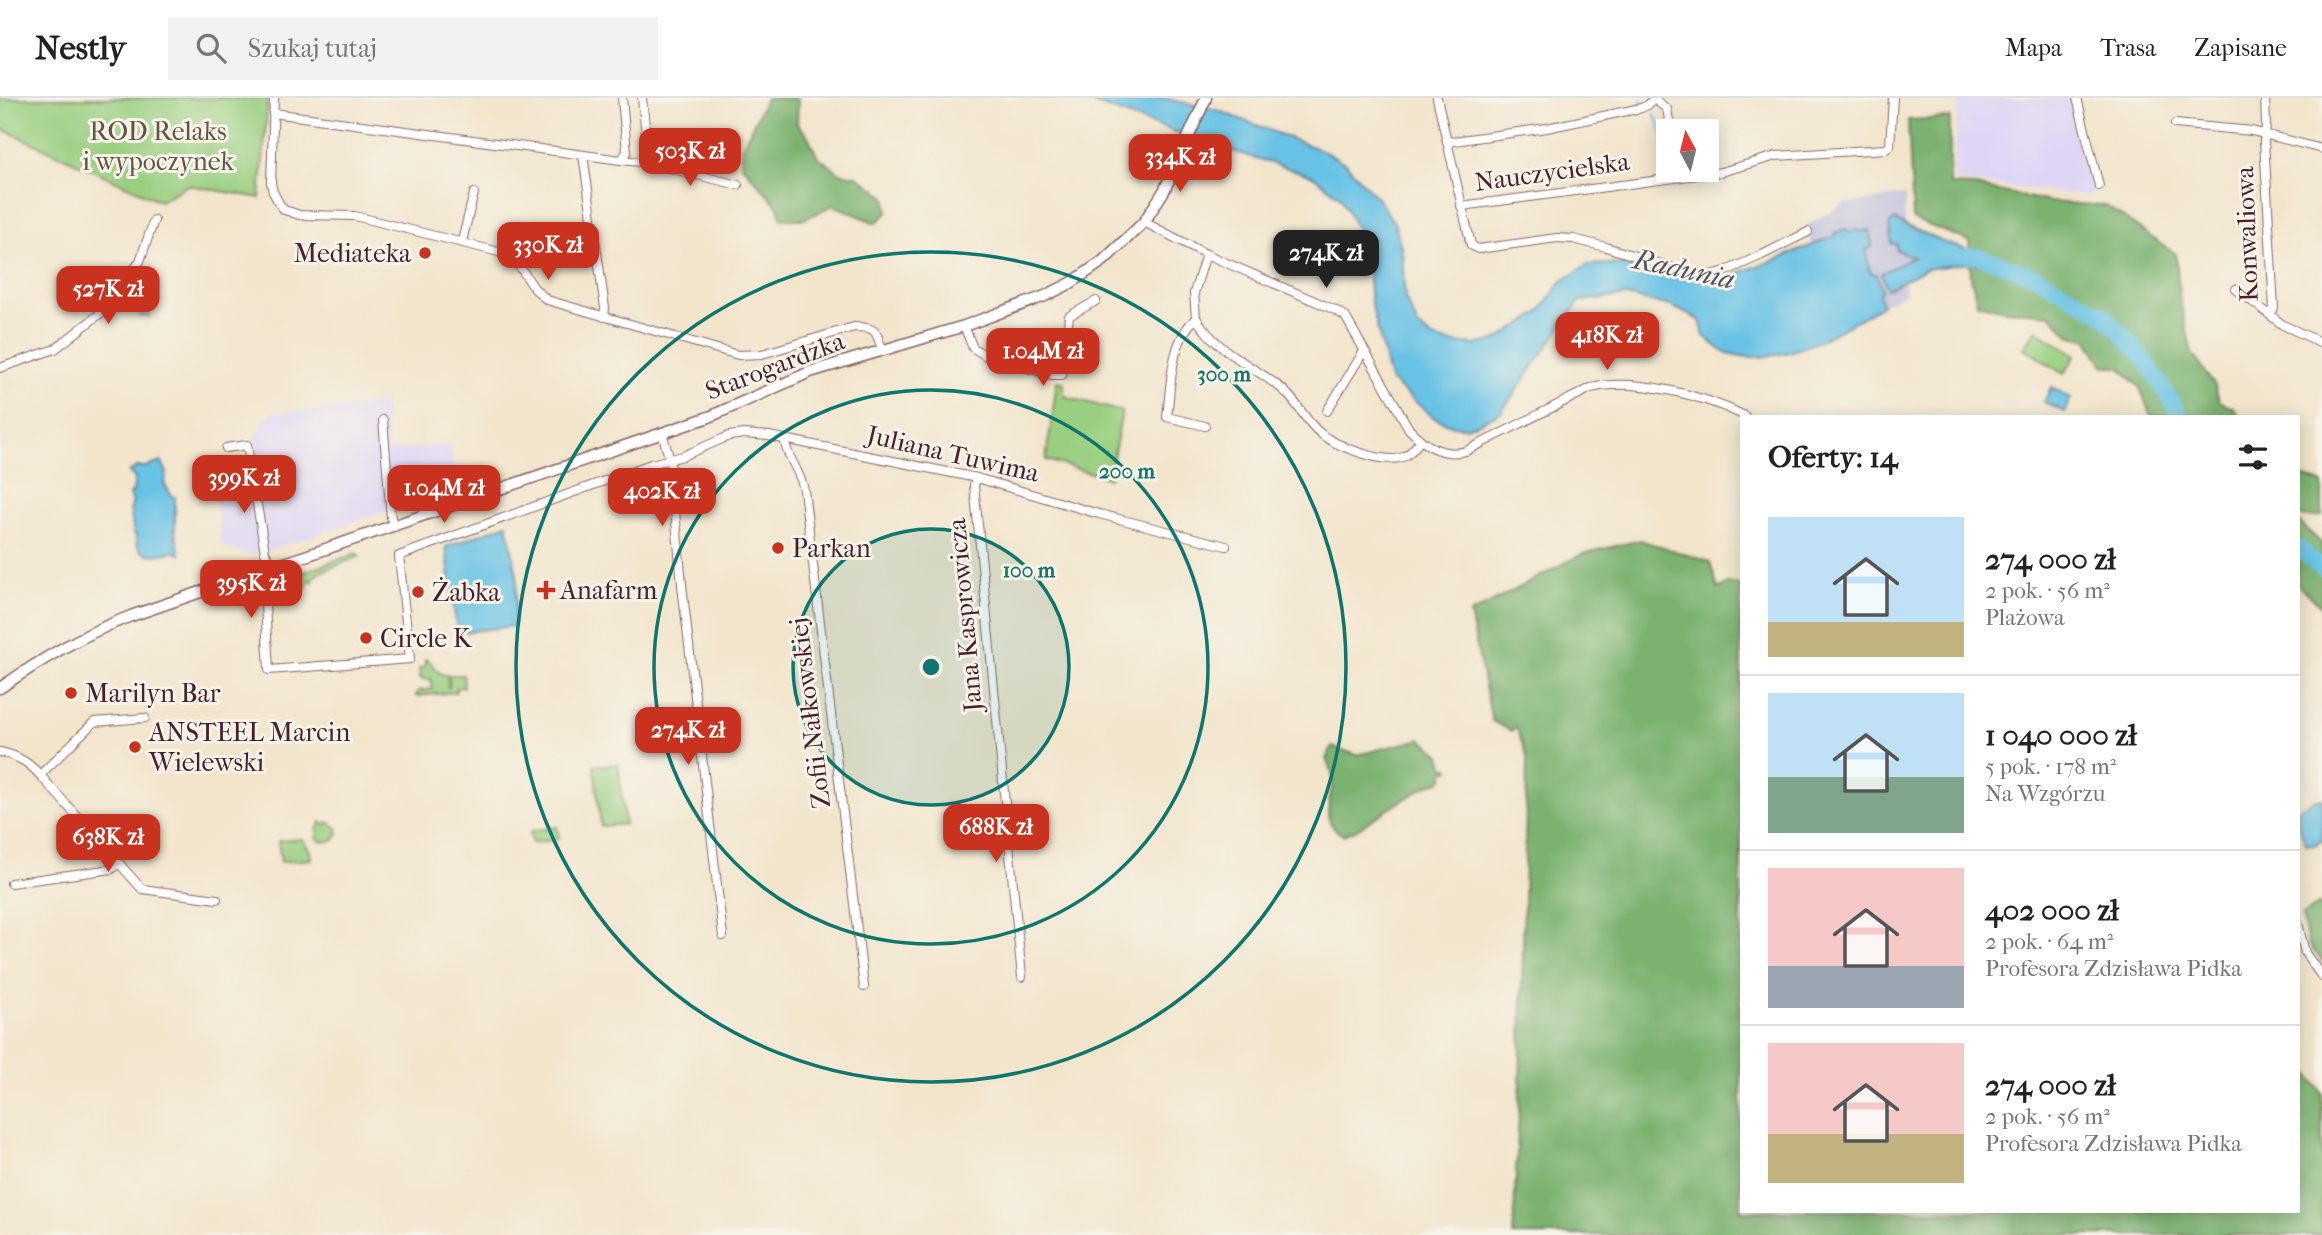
<!DOCTYPE html>
<html lang="pl">
<head>
<meta charset="utf-8">
<style>
	body { margin:0; font-family:"IM FELL French Canon",serif; background:#f2f2f2; color:#222; height:100vh; display:flex; flex-direction:column; font-size:26px; white-space:nowrap }
	* { box-sizing:border-box; margin:0 }
	p { font-size:23px; color:#767676 }
	.icon { flex:none; width:38px; height:38px; fill:none; stroke:currentColor; stroke-width:2; stroke-linecap:round; stroke-linejoin:round }
	.map { position:relative; flex:1; overflow:hidden }
	.side { position:absolute; left:1740px; top:317px; width:560px; height:798px; display:flex; flex-direction:column; background:#fff; border-radius:0px; box-shadow:0 4px 18px #0003 }
	.side>* { flex:none }
	.needle { width:46px; rotate:353deg }
	.controls { position:absolute; left:1656px; top:21px; display:grid; gap:14px }
	.controls a { display:grid; place-items:center; width:63px; height:63px; border-radius:0px; background:#fff; box-shadow:0 4px 18px #0003; font-size:35px }
	.price { position:absolute; translate:-50% -60px; padding:0 16px; border-radius:14px; background:#c8321e; color:#fff; font-size:23px; line-height:46px; filter:drop-shadow(0 2px 4px #0008) }
	.price::after { content:''; position:absolute; left:50%; top:42px; width:21px; height:16px; margin-left:-10px; background:inherit; clip-path:polygon(0 0,100% 0,50% 100%) }
	.price.active { background:#222; color:#fff }
	ul { padding:0; list-style:none }
	li { display:flex; align-items:center; gap:21px; height:175px; padding:0 28px }
	li+li { border-top:2px solid #e0e0e0 }
	li span { display:grid; place-items:center; flex:none; width:196px; height:140px; border-radius:0px; color:#555 }
	li>.icon { margin-inline-start:auto }
	span .icon { width:84px; height:84px; fill:#fffc; stroke-width:1 }
	li b { font-size:30px }
	h2 { display:flex; justify-content:space-between; align-items:center; height:84px; padding:0 28px; font-size:30px }
	header { display:flex; align-items:center; gap:42px; box-sizing:border-box; height:98px; padding:0 35px; background:#fff; border-bottom:2px solid #e0e0e0 }
	header strong { font-size:33px }
	nav { display:flex; gap:38px; margin-inline-start:auto; font-size:24px }
	.search { width:490px; height:63px; background:#f2f2f2; display:flex; align-items:center; gap:18px; box-sizing:border-box; padding:0 24px; border-radius:0px; color:#767676; font-size:26px }
	.map>svg:first-child { display:block }
	.built { fill:#ded5f5 }
	.industrial { fill:#c3c1db }
	.green { fill:#9acf81; stroke:#727756; stroke-width:2 }
	.forest { fill:#7bb26f; stroke:#62684d; stroke-width:2 }
	.water { fill:#67c2e5; stroke:#587088; stroke-width:2 }
	.lines { fill:none; stroke-linecap:round; stroke-linejoin:round }
	.stream { stroke:#67c2e5; stroke-width:2.5 }
	.river { stroke:#67c2e5; stroke-width:16 }
	.street-casing { stroke:#856463; stroke-width:10 }
	.secondary-casing { stroke:#856463; stroke-width:13 }
	.street { stroke:#fff; stroke-width:8 }
	.secondary { stroke:#fff; stroke-width:10 }
	.ring { fill:none; stroke:#0f766e; stroke-width:3.5 }
	.poi-dot { fill:#c8321e; stroke:#f7f3e8; stroke-width:2.5 }
	.labels { text-anchor:middle; dominant-baseline:central; stroke-width:6; stroke-linejoin:round; paint-order:stroke }
	.park-label { font-size:26px; fill:#625445; stroke:#f7f3e8 }
	.street-label { font-size:26px; fill:#4a1f2b; stroke:#f7f3e8 }
	.poi-label { font-size:26px; fill:#4a1f2b; stroke:#f7f3e8; text-anchor:start }
	.water-label { font-size:28px; font-style:italic; fill:#535063; stroke:#f7f3e8 }
	.centre { fill:#0f766e; stroke:#f7f3e8; stroke-width:3.5 }
	.ring-label { font-size:21px; text-anchor:middle; font-weight:bold; fill:#0f766e; stroke:#f7f3e8; stroke-width:6; stroke-linejoin:round; paint-order:stroke }
</style>
</head>
<body>
<header>
<strong>Nestly</strong>
<div class="search"><svg class="icon" aria-label="search" viewBox="0 0 24 24"><circle cx="10" cy="10" r="6"/><path d="M15 15l6 6"/></svg>Szukaj tutaj</div>
<nav><a>Mapa</a><a>Trasa</a><a>Zapisane</a></nav>
</header>
<div class="map">
<svg width="2322" height="1137" viewBox="0 0 2322 1137">
	<rect width="100%" height="100%" fill="#f7f3e8"/>
	<filter id="ink" filterUnits="userSpaceOnUse"><feTurbulence type="fractalNoise" baseFrequency=".0143" numOctaves="2"/><feDisplacementMap in="SourceGraphic" scale="14" xChannelSelector="R" yChannelSelector="G"/><feConvolveMatrix kernelMatrix="1 2 1 2 8 2 1 2 1" color-interpolation-filters="sRGB"/></filter>
	<filter id="wash" filterUnits="userSpaceOnUse"><feTurbulence type="fractalNoise" baseFrequency=".00686" numOctaves="4" result="noise"/><feDisplacementMap in="SourceGraphic" scale="28" xChannelSelector="R" yChannelSelector="G"/><feGaussianBlur stdDeviation="1.57" result="paint"/><feColorMatrix in="noise" values="0 0 0 0 0 0 0 0 0 0 0 0 0 0 0 0 0 1.4 0 .05"/><feComposite in="paint" operator="in"/></filter>
	<g filter="url(#wash)">
		<rect width="100%" height="100%" fill="#f2e5cc"/>
		<g class="built">
			<polygon points="2072,0 2094,98 1953,83 1959,1"/>
			<polygon points="384,306 389,352 450,347 457,389 269,452 249,457 222,448 215,393 259,387 253,340 271,315"/>
		</g>
		<polygon class="industrial" points="1905,97 1905,126 1894,122 1892,146 1896,146 1915,159 1887,191 1904,183 1906,195 1882,207 1870,174 1866,151 1858,135 1835,138 1813,147 1805,129 1844,106"/>
		<g class="green">
			<polygon points="0,0 268,0 260,100 188,87 160,103 0,30"/>
			<polygon points="2036,232 2076,257 2064,276 2024,250"/>
			<polygon points="1057,283 1064,284 1064,298 1122,314 1109,380 1046,362"/>
			<path d="M 356,455 L 360,458 L 318,475 L 312,484 L 311,482 L 305,485 L 307,489 C 299,492 291,491 287,483 L 292,478 Z"/>
			<path d="M 425,561 C 435,565 435,577 447,577 L 448,590 L 450,589 L 449,577 L 463,577 L 464,589 L 456,590 L 456,594 L 416,598 L 418,593 L 433,591 L 431,581 L 421,581 L 419,571 L 425,568 Z"/>
			<polygon points="618,666 625,726 601,728 594,668"/>
			<polygon points="321,724 326,727 328,724 337,730 338,734 335,742 322,744 317,740 317,732"/>
			<polygon points="557,729 559,741 532,745 530,733"/>
			<polygon points="302,741 310,753 311,761 281,764 278,743"/>
		</g>
		<g class="forest">
			<polygon points="766,0 798,0 797,26 807,36 817,58 840,75 857,78 886,99 888,114 876,125 833,107 805,121 782,121 777,107 741,66 743,47"/>
			<polygon points="1950,20 1950,87 1975,88 2050,104 2106,108 2176,156 2179,198 2192,255 2215,288 2219,302 2225,307 2233,309 2240,318 2151,318 2140,290 2121,270 2103,267 2088,242 2069,237 2049,216 2004,212 1977,205 1971,179 1969,143 1913,121 1908,22"/>
			<polygon points="2298,377 2322,385 2322,418 2298,419"/>
			<polygon points="2298,423 2322,446 2322,510 2298,487"/>
			<polygon points="1640,442 1710,464 1718,491 1729,485 1741,487 1741,1113 2298,1113 2298,961 2322,995 2322,1137 1513,1137 1520,994 1527,659 1516,629 1512,633 1492,623 1470,516 1582,456"/>
			<path d="M 1421,641 L 1441,657 L 1445,670 L 1448,669 L 1450,672 L 1443,676 L 1444,679 L 1440,684 L 1426,688 L 1355,732 L 1344,737 C 1318,725 1331,703 1333,682 C 1333,675 1329,667 1326,661 L 1332,649 L 1357,657 Z"/>
			<polygon points="2322,805 2322,864 2308,845 2302,817"/>
		</g>
		<g class="water">
			<path d="M 1071,0 L 1163,0 L 1217,12 L 1323,53 L 1345,65 L 1377,100 L 1395,126 L 1402,153 L 1405,201 L 1418,228 L 1432,240 L 1447,244 L 1474,247 L 1497,242 L 1539,215 L 1562,183 L 1588,167 L 1612,166 L 1650,171 L 1713,183 L 1773,163 L 1835,138 L 1834,135 L 1846,131 L 1848,134 L 1856,131 L 1859,134 L 1870,132 L 1872,149 L 1866,152 L 1870,174 L 1877,177 L 1882,192 L 1879,197 L 1882,207 C 1837,234 1780,273 1725,254 C 1718,251 1710,243 1704,238 L 1700,222 L 1671,208 L 1626,198 L 1580,203 L 1501,314 L 1479,325 L 1465,329 L 1453,328 L 1433,319 L 1390,282 L 1371,204 L 1366,151 L 1341,99 L 1313,78 L 1213,47 L 1087,3 Z"/>
			<polygon points="1894,122 1945,145 1991,159 1989,167 1967,165 1926,171 1887,191 1881,175 1914,159 1897,152 1896,146 1892,146 1889,127"/>
			<path d="M 142,195 L 146,197 L 150,219 L 141,219 C 134,212 137,202 142,195 Z"/>
			<polygon points="2051,289 2071,300 2064,314 2044,304"/>
			<path d="M 162,364 L 167,375 L 164,386 L 172,398 L 175,399 L 175,434 L 180,456 L 173,453 C 156,459 134,460 136,436 L 134,436 L 130,411 L 133,404 L 130,396 L 133,394 L 135,380 L 129,374 L 137,369 L 145,369 Z"/>
			<polygon points="507,426 517,477 514,528 457,535 446,449"/>
			<polygon points="2322,701 2322,743 2314,747 2306,746 2298,726 2298,711 2314,702"/>
		</g>
		<g class="lines">
			<g class="stream">
				<polyline points="1642,2 1643,0"/>
				<polyline points="1654,16 1662,32 1668,70"/>
			</g>
			<g class="river">
				<polyline points="1970,158 1978,158 2034,177 2105,218 2147,264 2180,318"/>
				<polyline points="2298,450 2322,470"/>
			</g>
		</g>
	</g>
	<g filter="url(#ink)">
		<g class="lines">
			<g class="street-casing">
				<g id="street">
					<path d="M 274,0 L 271,85 L 273,94 L 279,105 L 284,112 L 291,114 L 299,117 L 355,118 L 499,154 L 518,166 L 534,190 L 547,202 L 738,257 L 762,256 L 854,229 C 876,229 876,232 882,252"/>
					<polyline points="1437,0 1471,147 1478,151 1557,140 1573,141 1606,149 1693,176 1711,177 1726,173 1762,157 1808,134"/>
					<polyline points="2077,0 2099,88"/>
					<polyline points="2265,0 2266,28 2264,43 2274,210 2270,217"/>
					<polyline points="1654,1 1667,11 1671,33"/>
					<polyline points="273,15 621,62 627,54 622,0"/>
					<polyline points="2175,26 2252,33 2322,51"/>
					<polyline points="1447,44 1547,30 1641,10 1648,7 1654,0"/>
					<polyline points="583,57 605,210 604,219"/>
					<polyline points="621,62 649,65 642,0"/>
					<polyline points="649,65 738,87"/>
					<polyline points="1461,108 1721,74 1776,58 1886,51 1890,48 1893,0"/>
					<path d="M 1144,124 L 1206,156 L 1333,211 L 1345,218 L 1409,331 C 1425,348 1443,359 1466,353 L 1591,290 C 1635,279 1705,298 1745,318"/>
					<polyline points="462,143 474,95"/>
					<polyline points="2236,191 2283,227 2322,245"/>
					<path d="M 1196,220 C 1219,256 1250,265 1282,291 C 1297,303 1305,323 1320,335 C 1335,348 1387,368 1405,358 C 1411,355 1416,348 1420,343"/>
					<polyline points="964,228 973,250 990,260 1052,277 1062,277 1069,218 1096,203"/>
					<polyline points="0,270 55,251 106,211 140,163 154,122"/>
					<polyline points="1327,313 1364,253"/>
					<polyline points="383,322 391,420 394,429"/>
					<path d="M 1205,328 L 1167,319 C 1171,287 1170,243 1196,220 L 1194,195 L 1206,156"/>
					<polyline points="662,335 670,362 683,496 723,838"/>
					<path d="M 785,341 C 783,353 801,374 804,392 L 864,889"/>
					<polyline points="226,350 247,347 265,454 279,488 265,508 269,572 410,561 399,458 651,366 683,358 729,338 744,336 769,338 977,380 1099,416 1226,448"/>
					<polyline points="977,380 974,387 980,447 1022,879"/>
					<path d="M 0,654 C 18,658 28,664 40,677 L 94,624 L 145,620"/>
					<polyline points="40,677 142,791 217,801"/>
					<polyline points="11,785 112,771 118,766"/>
					<polyline points="2298,825 2305,855 2322,879"/>
				</g>
			</g>
			<g class="secondary-casing">
				<path id="secondary" d="M 0,590 C 42,561 83,536 131,518 L 709,319 L 810,274 L 964,228 L 1045,198 L 1071,185 L 1103,163 L 1144,124 L 1164,93 L 1206,0"/>
			</g>
			<use href="#street" class="street"/>
			<use href="#secondary" class="secondary"/>
		</g>
	</g>
	<circle cx="931" cy="569" r="138" fill="#0f766e" fill-opacity=".12"/>
	<g class="ring">
		<circle cx="931" cy="569" r="138"/>
		<circle cx="931" cy="569" r="277"/>
		<circle cx="931" cy="569" r="415"/>
	</g>
	<g class="poi-dot">
		<circle cx="425" cy="155" r="7"/>
		<circle cx="778" cy="450" r="7"/>
		<path d="M542.5 481.5h7v7h7v7h-7v7h-7v-7h-7v-7h7z"/>
		<circle cx="418" cy="494" r="7"/>
		<circle cx="366" cy="540" r="7"/>
		<circle cx="71" cy="595" r="7"/>
		<circle cx="135" cy="649" r="7"/>
	</g>
	<g class="labels">
		<g class="park-label">
			<text x="158" y="33">ROD Relaks<tspan x="158" dy="30">i wypoczynek</tspan></text>
		</g>
		<g class="street-label">
			<text transform="translate(1552 74) rotate(-8)">Nauczycielska</text>
			<text transform="translate(2247 136) rotate(-92)">Konwaliowa</text>
			<text transform="translate(775 268) rotate(-21)">Starogardzka</text>
			<text transform="translate(953 356) rotate(13)">Juliana Tuwima</text>
			<text transform="translate(965 517) rotate(-95)">Jana Kasprowicza</text>
			<text transform="translate(810 615) rotate(-97)">Zofii Nałkowskiej</text>
		</g>
		<g class="poi-label">
			<text x="411" y="155" text-anchor="end">Mediateka</text>
			<text x="792" y="450">Parkan</text>
			<text x="560" y="492">Anafarm</text>
			<text x="432" y="494">Żabka</text>
			<text x="380" y="540">Circle K</text>
			<text x="85" y="595">Marilyn Bar</text>
			<text x="149" y="634">ANSTEEL Marcin<tspan x="149" dy="30">Wielewski</tspan></text>
		</g>
		<g class="water-label">
			<text transform="translate(1684 171) rotate(12)">Radunia</text>
		</g>
	</g>
	<circle cx="931" cy="569" r="10" class="centre"/>
	<g class="ring-label">
		<text x="1224" y="283">300 m</text>
		<text x="1127" y="380">200 m</text>
		<text x="1029" y="479">100 m</text>
	</g>
</svg>
<div class="controls">
<a><svg class="needle" viewBox="-14 -14 28 28"><path d="M0-13l5 13h-10z" fill="#e53935"/><path d="M0 13l5-13h-10z" fill="#767676"/></svg></a>
</div>
<b class="price" style="left:690px;top:90px">503K zł</b>
<b class="price" style="left:1180px;top:96px">334K zł</b>
<b class="price" style="left:548px;top:184px">330K zł</b>
<b class="price active" style="left:1326px;top:192px">274K zł</b>
<b class="price" style="left:108px;top:228px">527K zł</b>
<b class="price" style="left:1607px;top:274px">418K zł</b>
<b class="price" style="left:1043px;top:290px">1.04M zł</b>
<b class="price" style="left:244px;top:417px">399K zł</b>
<b class="price" style="left:444px;top:427px">1.04M zł</b>
<b class="price" style="left:662px;top:430px">402K zł</b>
<b class="price" style="left:251px;top:522px">395K zł</b>
<b class="price" style="left:688px;top:669px">274K zł</b>
<b class="price" style="left:996px;top:766px">688K zł</b>
<b class="price" style="left:108px;top:776px">638K zł</b>
<section class="side">
<h2>Oferty: 14<svg class="icon" aria-label="filters" viewBox="0 0 24 24"><path d="M4 7h16M4 17h16"/><circle cx="9" cy="7" r="2"/><circle cx="15" cy="17" r="2"/></svg></h2>
<ul>
<li><span style="background:linear-gradient(#bfe0f5 75%,#c2b280 0)"><svg class="icon" aria-label="home" viewBox="0 0 24 24"><path d="M3 11l9-7 9 7M6 9v11h12V9"/></svg></span><div><b>274 000 zł</b><p>2 pok. · 56 m²</p><p>Plażowa</p></div></li>
<li><span style="background:linear-gradient(#bfe0f5 60%,#7fa58c 0)"><svg class="icon" aria-label="home" viewBox="0 0 24 24"><path d="M3 11l9-7 9 7M6 9v11h12V9"/></svg></span><div><b>1 040 000 zł</b><p>5 pok. · 178 m²</p><p>Na Wzgórzu</p></div></li>
<li><span style="background:linear-gradient(#f6c9c9 70%,#9aa5b1 0)"><svg class="icon" aria-label="home" viewBox="0 0 24 24"><path d="M3 11l9-7 9 7M6 9v11h12V9"/></svg></span><div><b>402 000 zł</b><p>2 pok. · 64 m²</p><p>Profesora Zdzisława Pidka</p></div></li>
<li><span style="background:linear-gradient(#f6c9c9 65%,#c2b280 0)"><svg class="icon" aria-label="home" viewBox="0 0 24 24"><path d="M3 11l9-7 9 7M6 9v11h12V9"/></svg></span><div><b>274 000 zł</b><p>2 pok. · 56 m²</p><p>Profesora Zdzisława Pidka</p></div></li>
</ul>
</section>
</div>
</body>
</html>
